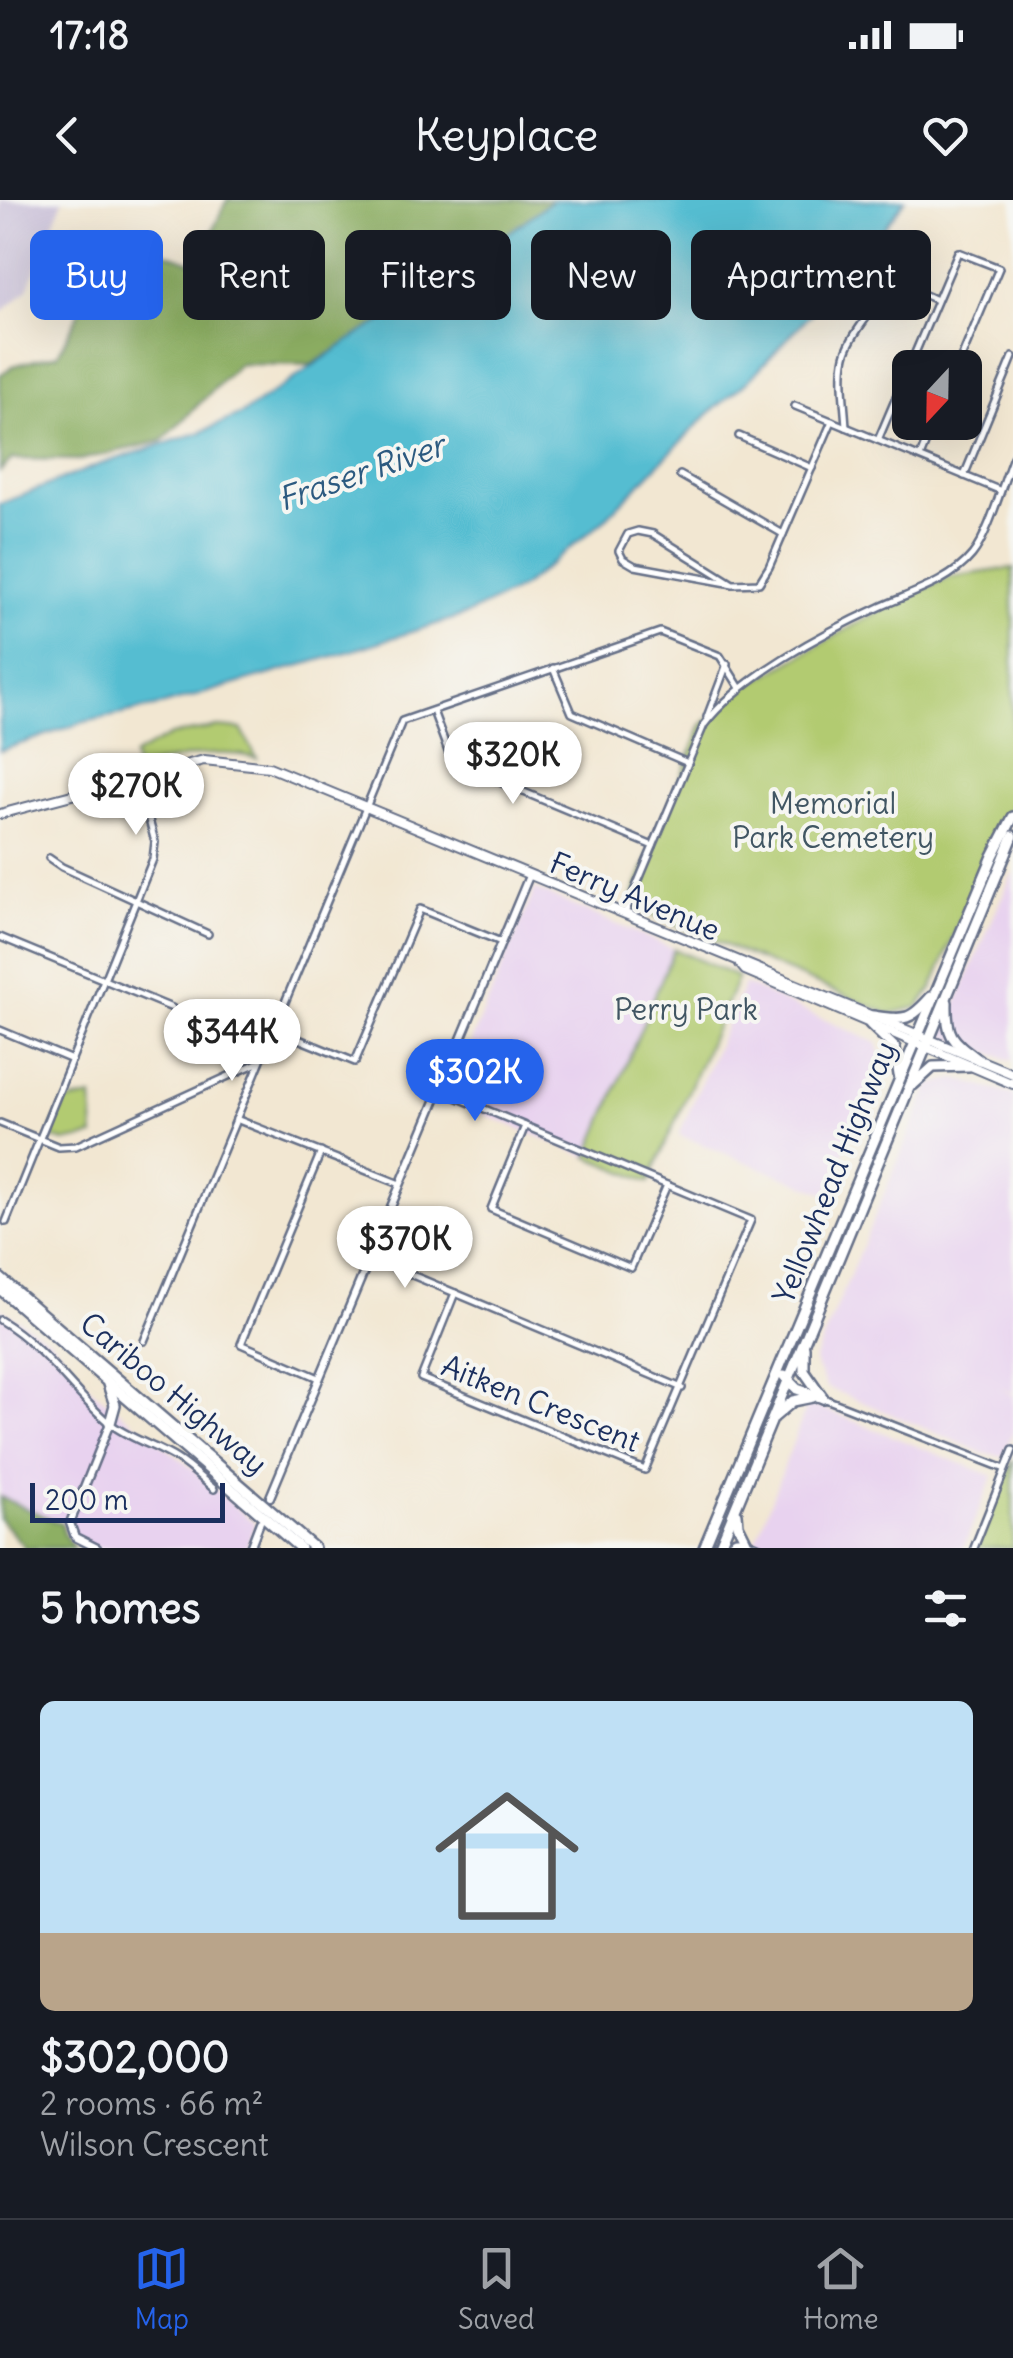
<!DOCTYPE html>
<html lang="en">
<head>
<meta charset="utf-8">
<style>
	body { margin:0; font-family:Delius,sans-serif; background:#20242c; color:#f1f3f6; height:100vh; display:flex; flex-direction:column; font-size:38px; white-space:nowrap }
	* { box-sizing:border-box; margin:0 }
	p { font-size:32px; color:#9ea1a6 }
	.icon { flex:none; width:55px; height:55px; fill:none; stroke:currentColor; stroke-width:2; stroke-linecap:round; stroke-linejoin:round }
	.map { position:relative; height:1348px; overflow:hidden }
	.sheet { display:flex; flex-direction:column; background:#171b24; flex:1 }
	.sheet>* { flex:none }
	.guide { position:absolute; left:30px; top:30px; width:955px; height:90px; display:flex; gap:20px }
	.needle { width:65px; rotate:202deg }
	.controls { position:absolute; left:892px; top:150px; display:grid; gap:20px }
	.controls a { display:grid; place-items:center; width:90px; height:90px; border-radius:15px; background:#171b24; box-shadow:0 10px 40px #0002; font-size:50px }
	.scale { position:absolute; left:30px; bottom:25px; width:195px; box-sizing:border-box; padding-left:10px; border:5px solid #1b2f5e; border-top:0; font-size:28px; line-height:35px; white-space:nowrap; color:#1b2f5e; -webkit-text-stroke:8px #f6f6f2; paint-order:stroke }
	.price { position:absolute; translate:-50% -85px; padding:0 22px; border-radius:35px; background:#fff; color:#222; font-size:32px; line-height:65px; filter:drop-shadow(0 2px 5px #0008) }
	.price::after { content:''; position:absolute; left:50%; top:60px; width:30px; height:22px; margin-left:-15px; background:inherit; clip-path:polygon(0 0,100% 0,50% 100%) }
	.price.selected { background:#2563eb; color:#fff }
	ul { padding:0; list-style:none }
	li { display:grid; align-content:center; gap:20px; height:530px; padding:0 40px }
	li+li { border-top:2px solid #363941 }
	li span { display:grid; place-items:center; height:310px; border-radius:15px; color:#555 }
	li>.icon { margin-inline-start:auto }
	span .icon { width:180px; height:180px; fill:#fffc; stroke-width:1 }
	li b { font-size:42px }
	h2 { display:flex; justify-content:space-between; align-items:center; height:120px; padding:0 40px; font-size:42px }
	.chip { padding:0 35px; border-radius:15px; background:#171b24; box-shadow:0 10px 40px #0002; font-size:35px; line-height:90px }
	.chip.selected { background:#2563eb; color:#fff }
	.status { display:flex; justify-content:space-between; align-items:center; height:70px; padding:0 50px; background:#171b24; direction:ltr }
	.status svg { height:28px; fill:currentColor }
	header { display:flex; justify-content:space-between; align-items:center; height:130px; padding:0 40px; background:#171b24; font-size:45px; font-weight:600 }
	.menu { display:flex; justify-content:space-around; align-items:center; height:140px; border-top:2px solid #363941; background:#171b24; font-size:28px; color:#9ea1a6 }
	.menu a { display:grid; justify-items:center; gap:5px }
	.menu .selected { color:#2563eb }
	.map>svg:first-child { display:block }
	.built { fill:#e8d2ef }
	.industrial { fill:#c9bfd8 }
	.green { fill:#b2cb71; stroke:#667d68; stroke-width:2.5 }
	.forest { fill:#8daf63; stroke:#546f60; stroke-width:2.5 }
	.water { fill:#54bdd1; stroke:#387698; stroke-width:2.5 }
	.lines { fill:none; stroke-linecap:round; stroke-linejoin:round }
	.minor-casing { stroke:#666f87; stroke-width:10 }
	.tertiary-casing { stroke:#666f87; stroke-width:11 }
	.secondary-casing { stroke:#666f87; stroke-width:12 }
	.trunk-casing { stroke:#666f87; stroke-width:14 }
	.minor { stroke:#fff; stroke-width:5 }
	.tertiary { stroke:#fff; stroke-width:6 }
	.secondary { stroke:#fff; stroke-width:8 }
	.trunk { stroke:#fff; stroke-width:9 }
	.labels { text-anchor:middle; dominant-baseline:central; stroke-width:8; stroke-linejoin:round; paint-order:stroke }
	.park-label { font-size:30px; fill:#415663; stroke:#f6f6f2 }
	.street-label { font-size:30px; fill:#1b2f5e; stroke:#f6f6f2 }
	.water-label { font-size:32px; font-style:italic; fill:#2c5a80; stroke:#f6f6f2 }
</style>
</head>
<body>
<div class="status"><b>17:18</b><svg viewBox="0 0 49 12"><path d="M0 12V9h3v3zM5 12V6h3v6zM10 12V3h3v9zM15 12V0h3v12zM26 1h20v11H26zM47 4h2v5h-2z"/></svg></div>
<header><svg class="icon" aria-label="back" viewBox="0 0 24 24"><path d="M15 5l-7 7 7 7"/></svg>Keyplace<svg class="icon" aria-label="heart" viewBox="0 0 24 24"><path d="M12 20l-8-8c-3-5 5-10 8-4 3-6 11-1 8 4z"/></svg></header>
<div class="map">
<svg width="1013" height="1348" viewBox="0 0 1013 1348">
	<rect width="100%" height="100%" fill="#f6f6f2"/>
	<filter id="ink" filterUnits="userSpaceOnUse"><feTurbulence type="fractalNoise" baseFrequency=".01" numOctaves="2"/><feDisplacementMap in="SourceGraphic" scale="20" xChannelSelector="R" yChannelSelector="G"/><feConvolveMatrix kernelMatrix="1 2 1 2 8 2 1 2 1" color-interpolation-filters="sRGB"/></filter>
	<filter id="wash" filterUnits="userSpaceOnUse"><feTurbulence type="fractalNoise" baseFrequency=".0048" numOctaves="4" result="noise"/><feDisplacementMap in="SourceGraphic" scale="40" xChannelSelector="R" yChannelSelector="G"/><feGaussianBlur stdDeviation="2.25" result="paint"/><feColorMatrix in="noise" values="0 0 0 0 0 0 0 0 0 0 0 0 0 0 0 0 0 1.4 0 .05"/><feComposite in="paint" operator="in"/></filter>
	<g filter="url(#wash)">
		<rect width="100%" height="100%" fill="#f2e7d2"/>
		<g class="built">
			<polygon points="1013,672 1013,861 942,836"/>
			<polygon points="535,689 674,749 588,957 447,899"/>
			<polygon points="744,784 877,843 882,857 827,994 679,935"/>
			<polygon points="955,879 1013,895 1013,1193 999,1188 1013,1195 1013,1231 1004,1256 986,1254 826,1187 814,1161 930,885"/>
			<polygon points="0,1108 50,1140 91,1189 183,1261 255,1324 246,1348 88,1348 77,1342 67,1323 0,1298"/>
			<polygon points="808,1203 993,1276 963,1348 753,1348"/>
		</g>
		<polygon class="industrial" points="0,0 63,0 28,89 0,114"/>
		<g class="green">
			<polygon points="1013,368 1013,602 984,662 932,789 918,807 889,814 629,705 702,525 745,487 897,401 950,377"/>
			<path d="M 218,527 L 241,529 L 257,558 C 215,547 177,559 136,569 L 133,556 L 171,535 Z"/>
			<polygon points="674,749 738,777 649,982 588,957"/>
			<polygon points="92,897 94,936 64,942 53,938 52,929 65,902"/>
			<polygon points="1013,1260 1013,1348 976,1348"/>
		</g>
		<g class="forest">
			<polygon points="227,0 553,0 415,102 311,165 239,164 162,241 80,260 12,259 0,271 0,175 13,166 58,154 118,36 197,64"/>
			<polygon points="0,1297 62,1324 63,1333 74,1348 25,1348 0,1319"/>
		</g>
		<polygon class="water" points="553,0 905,0 855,66 748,181 708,214 603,321 521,388 468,414 354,450 164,505 84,522 0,551 0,304 98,265 201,232 242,214 356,136 415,102"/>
	</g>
	<g filter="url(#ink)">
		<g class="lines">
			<g class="minor-casing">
				<g id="minor">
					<polyline points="795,206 999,290"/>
					<path d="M 846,227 C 845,205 840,177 845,156 C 849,139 881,92 898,89 C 911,87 925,95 936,100"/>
					<polyline points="739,236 812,268"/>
					<polyline points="878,240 958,52 999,68 957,168"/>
					<polyline points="920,257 934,222"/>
					<polyline points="680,275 783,334"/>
					<polyline points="964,276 1013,157"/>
					<polyline points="733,384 653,334 638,331 628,334 619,351 623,359 635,366 733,384 759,383 769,367 832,221"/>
					<polyline points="553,468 572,513 688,563"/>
					<polyline points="433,511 452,562 653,646"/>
					<polyline points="707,517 727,464"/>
					<polyline points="49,658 62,667 208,734"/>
					<path d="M 625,713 L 704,525 C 740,477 825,432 880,407 C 911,393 950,382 972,355 C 988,336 1003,282 1013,257"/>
					<polyline points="0,737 172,808"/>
					<polyline points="274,829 355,862 420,709 501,742"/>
					<polyline points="0,830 72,860"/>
					<polyline points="439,890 751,1020 645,1270 421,1178 455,1093"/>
					<polyline points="236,919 400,984"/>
					<polyline points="0,923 59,947 76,946 257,863"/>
					<polyline points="525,926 491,1009 631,1068 667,985"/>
					<polyline points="6,1022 153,659 155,642 138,579"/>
					<polyline points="369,1057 682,1188"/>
					<path d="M 0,1120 C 46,1148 69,1188 108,1222 C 129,1239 155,1245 177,1259 C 190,1267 202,1279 214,1289"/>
					<polyline points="144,1141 402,521 660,432 720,456 740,488"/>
					<polyline points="319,1178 241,1144 321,952"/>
					<polyline points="823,1198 1005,1269"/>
					<polyline points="746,1341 762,1348"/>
					<polyline points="974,1348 1013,1250"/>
				</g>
			</g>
			<g class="tertiary-casing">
				<g id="tertiary">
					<polyline points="270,1297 529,676"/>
					<polyline points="97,1348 75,1337 70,1323 110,1223"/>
					<polyline points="250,1348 260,1322"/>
				</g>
			</g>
			<g class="secondary-casing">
				<g id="secondary">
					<polyline points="0,614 204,560 269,567 1013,874"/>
					<polyline points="740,764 745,770 1013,884"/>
				</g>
			</g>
			<g class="trunk-casing">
				<g id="trunk">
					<path d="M 947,802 C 946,837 952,840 979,860"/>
					<path d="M 873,816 C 905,820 909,822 931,797"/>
					<polyline points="870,824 895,848 899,875"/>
					<polyline points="913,885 933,867 969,866"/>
					<polyline points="0,1078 314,1348"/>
					<polyline points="0,1089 300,1348"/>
					<polyline points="804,1147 804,1171 823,1198"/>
					<polyline points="784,1176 797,1189 823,1198"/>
					<polyline points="108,1184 115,1205 110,1223"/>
					<polyline points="774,1217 793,1201 813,1197"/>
					<polyline points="704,1348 993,656 1013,617"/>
					<polyline points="719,1348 1013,636"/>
					<polyline points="725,1348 736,1341 746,1341 738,1325 737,1314"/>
				</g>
			</g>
			<use href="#minor" class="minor"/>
			<use href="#tertiary" class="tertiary"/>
			<use href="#secondary" class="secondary"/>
			<use href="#trunk" class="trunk"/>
		</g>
	</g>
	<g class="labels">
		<g class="park-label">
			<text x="833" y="603">Memorial<tspan x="833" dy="34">Park Cemetery</tspan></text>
			<text x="686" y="809">Perry Park</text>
		</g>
		<g class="street-label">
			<text transform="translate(635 696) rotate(23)">Ferry Avenue</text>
			<text transform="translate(834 972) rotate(-68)">Yellowhead Highway</text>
			<text transform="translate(174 1193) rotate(40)">Cariboo Highway</text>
			<text transform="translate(541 1203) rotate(22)">Aitken Crescent</text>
		</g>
		<g class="water-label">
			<text transform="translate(361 272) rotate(-19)">Fraser River</text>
		</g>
	</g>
</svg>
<div class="controls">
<a><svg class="needle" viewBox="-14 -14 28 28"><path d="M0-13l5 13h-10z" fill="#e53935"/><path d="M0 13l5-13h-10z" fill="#9ea1a6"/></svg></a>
</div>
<div class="scale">200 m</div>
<b class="price" style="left:513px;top:607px">$320K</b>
<b class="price" style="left:136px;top:638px">$270K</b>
<b class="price" style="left:232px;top:884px">$344K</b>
<b class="price selected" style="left:475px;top:924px">$302K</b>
<b class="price" style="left:405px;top:1091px">$370K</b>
<div class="guide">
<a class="chip selected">Buy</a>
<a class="chip">Rent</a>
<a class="chip">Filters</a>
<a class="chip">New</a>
<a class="chip">Apartment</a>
</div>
</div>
<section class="sheet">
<h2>5 homes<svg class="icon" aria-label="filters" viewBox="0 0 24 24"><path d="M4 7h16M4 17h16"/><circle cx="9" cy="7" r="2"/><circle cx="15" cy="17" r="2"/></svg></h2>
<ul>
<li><span style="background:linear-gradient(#bfe0f5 75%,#b9a48a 0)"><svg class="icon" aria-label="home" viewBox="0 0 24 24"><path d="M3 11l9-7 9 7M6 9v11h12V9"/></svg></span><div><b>$302,000</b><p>2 rooms · 66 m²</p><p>Wilson Crescent</p></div></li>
</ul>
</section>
<nav class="menu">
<a class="selected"><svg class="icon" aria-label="map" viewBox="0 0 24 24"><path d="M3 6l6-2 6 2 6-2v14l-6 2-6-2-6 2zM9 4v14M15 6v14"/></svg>Map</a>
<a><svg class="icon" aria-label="saved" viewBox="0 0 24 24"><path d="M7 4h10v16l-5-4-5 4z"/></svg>Saved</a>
<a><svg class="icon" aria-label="home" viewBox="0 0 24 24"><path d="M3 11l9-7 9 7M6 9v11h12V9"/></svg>Home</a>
</nav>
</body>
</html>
